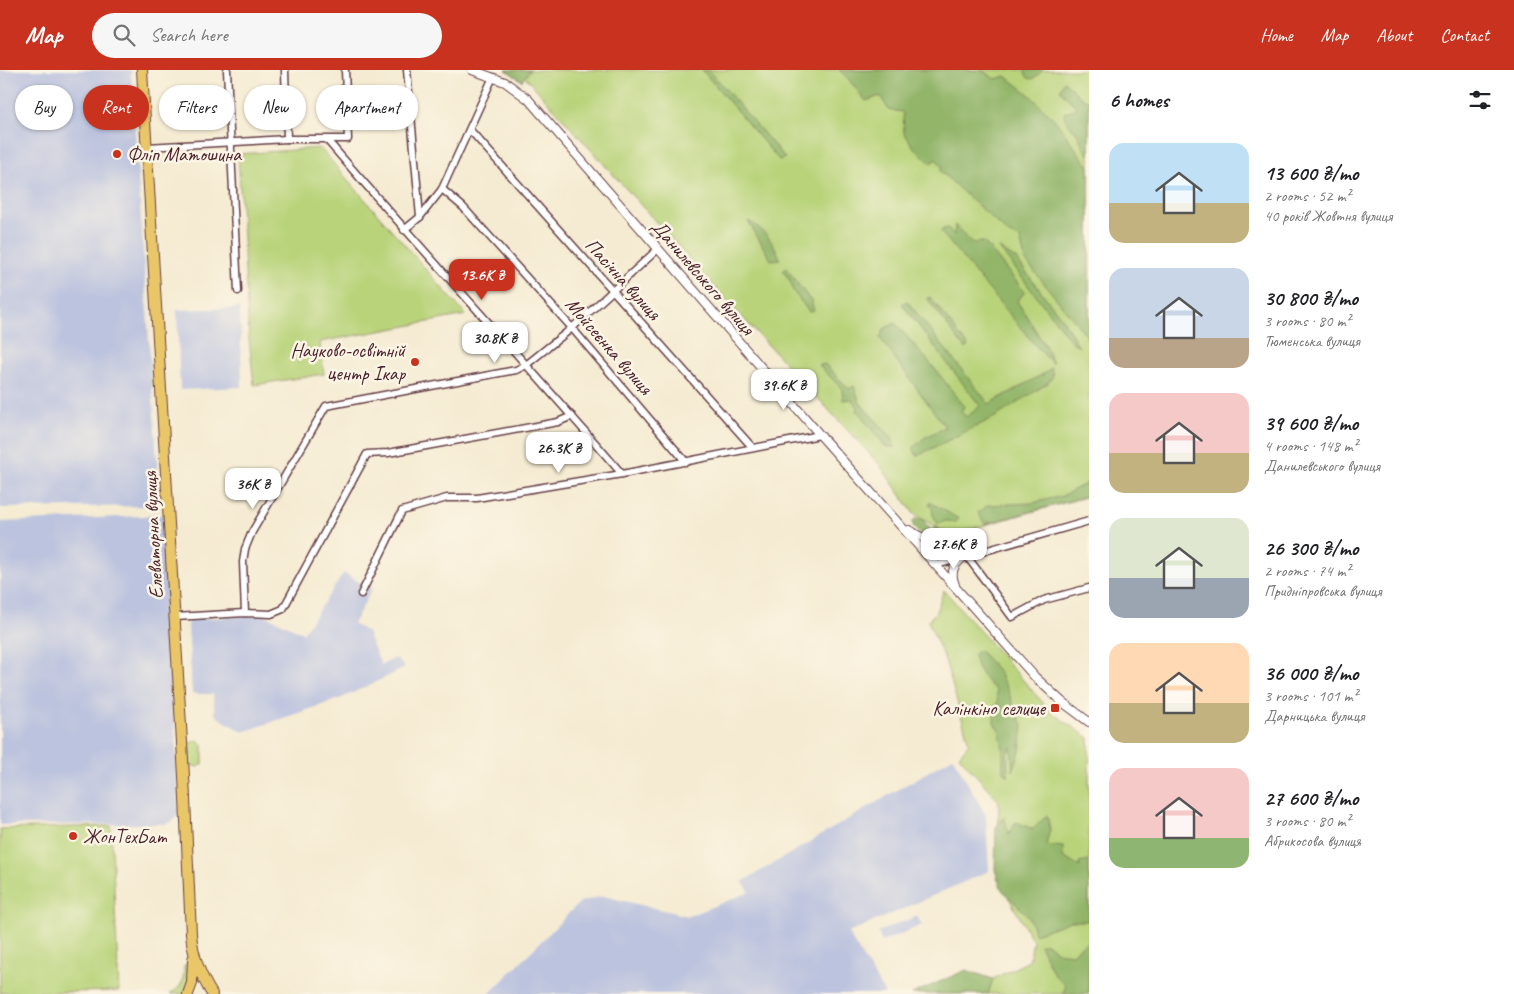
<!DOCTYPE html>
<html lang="en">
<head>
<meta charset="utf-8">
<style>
	body { margin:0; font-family:Caveat,sans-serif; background:#f6f6f6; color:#202124; height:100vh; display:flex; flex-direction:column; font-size:19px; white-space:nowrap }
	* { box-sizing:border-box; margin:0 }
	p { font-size:16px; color:#757577 }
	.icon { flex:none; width:28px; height:28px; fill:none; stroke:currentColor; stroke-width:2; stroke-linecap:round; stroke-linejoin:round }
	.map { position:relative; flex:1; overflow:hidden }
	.details { display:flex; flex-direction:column; background:#fff; width:425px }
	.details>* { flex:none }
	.hud { position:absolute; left:15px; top:15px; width:475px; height:45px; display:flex; gap:10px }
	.price { position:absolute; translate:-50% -42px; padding:0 11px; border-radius:10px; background:#fff; color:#222; font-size:16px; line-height:32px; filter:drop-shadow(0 1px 2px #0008) }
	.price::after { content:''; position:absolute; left:50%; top:30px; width:15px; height:11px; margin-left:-8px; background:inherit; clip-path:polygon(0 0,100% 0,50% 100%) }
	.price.current { background:#c8321e; color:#fff }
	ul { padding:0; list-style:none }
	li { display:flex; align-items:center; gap:15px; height:125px; padding:0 20px }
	li span { display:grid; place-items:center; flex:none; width:140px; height:100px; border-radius:15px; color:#555 }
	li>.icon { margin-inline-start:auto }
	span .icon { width:60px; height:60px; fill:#fffc; stroke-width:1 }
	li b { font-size:21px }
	h2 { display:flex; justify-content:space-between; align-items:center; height:60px; padding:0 20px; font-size:21px }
	.chip { padding:0 18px; border-radius:22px; background:#fff; box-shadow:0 1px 4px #0004; font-size:18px; line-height:45px }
	.chip.current { background:#c8321e; color:#fff }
	header { display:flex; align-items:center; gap:30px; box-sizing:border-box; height:70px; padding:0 25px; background:#c8321e; color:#fff }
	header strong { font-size:24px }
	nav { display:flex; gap:28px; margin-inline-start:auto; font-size:18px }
	.search { width:350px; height:45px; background:#f6f6f6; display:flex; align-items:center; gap:12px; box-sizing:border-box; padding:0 18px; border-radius:28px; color:#757577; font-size:19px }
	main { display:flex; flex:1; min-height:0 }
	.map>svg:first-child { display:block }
	.industrial { fill:#bcc3de }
	.green { fill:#b8d379; stroke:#817952 }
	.forest { fill:#92b569; stroke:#6e6a4a }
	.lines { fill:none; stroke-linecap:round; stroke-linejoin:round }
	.minor-casing { stroke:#643e44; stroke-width:9 }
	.tertiary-casing { stroke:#643e44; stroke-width:10 }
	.primary-casing { stroke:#643e44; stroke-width:12 }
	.minor { stroke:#fff; stroke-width:6 }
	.tertiary { stroke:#fff; stroke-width:8 }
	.primary { stroke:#e9c769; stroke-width:10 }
	.poi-dot { fill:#c8321e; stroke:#fcf5e5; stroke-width:2 }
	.labels { text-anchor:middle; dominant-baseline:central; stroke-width:5; stroke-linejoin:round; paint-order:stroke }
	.poi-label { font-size:20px; fill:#4a1f2b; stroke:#fcf5e5; text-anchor:start }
	.street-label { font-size:20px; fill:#4a1f2b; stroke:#fcf5e5 }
</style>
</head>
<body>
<header>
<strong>Map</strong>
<div class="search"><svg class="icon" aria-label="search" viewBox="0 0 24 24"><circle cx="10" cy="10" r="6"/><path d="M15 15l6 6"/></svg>Search here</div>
<nav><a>Home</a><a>Map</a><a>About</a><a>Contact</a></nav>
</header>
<main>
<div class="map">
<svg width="1089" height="924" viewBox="0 0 1089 924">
	<rect width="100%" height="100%" fill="#fcf5e5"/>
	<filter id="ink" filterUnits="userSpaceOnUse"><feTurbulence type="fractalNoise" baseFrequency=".02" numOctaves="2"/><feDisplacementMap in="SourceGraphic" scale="10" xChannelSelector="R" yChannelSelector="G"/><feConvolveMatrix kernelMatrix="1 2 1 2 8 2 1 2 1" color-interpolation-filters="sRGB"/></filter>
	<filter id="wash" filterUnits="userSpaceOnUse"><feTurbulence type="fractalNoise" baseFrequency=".0096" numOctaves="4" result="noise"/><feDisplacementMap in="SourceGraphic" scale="20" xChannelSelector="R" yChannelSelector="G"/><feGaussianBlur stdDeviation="1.12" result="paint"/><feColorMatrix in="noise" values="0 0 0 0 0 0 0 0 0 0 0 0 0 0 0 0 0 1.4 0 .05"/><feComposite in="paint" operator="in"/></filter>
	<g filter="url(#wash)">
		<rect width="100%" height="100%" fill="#f5ebd2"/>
		<g class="industrial">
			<polygon points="0,0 131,0 160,436 0,438"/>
			<polygon points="240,238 242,317 180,320 177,240"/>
			<polygon points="166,445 179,744 172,752 165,754 0,755 0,452"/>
			<polygon points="344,503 372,519 353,554 367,562 381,595 396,588 405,598 342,628 243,662 219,648 215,644 213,624 192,624 188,556 190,549 265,545 303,563"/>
			<polygon points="953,687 986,746 989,801 848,863 885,924 489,924 580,832 603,826 688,846 750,822 742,812"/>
			<polygon points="917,846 922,855 882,872 878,862"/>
		</g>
		<g class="green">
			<polygon points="519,0 1089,0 1089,426 949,465 914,444 879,394 730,234"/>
			<polygon points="320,78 466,245 320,272 324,304 254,315 249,269 238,84"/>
			<polygon points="944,520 1051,642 1089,668 1089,924 988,924 993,909 1029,891 1033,871 997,807 999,731 959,686 969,673 945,590 928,551 936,542"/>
			<polygon points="195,670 203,674 203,694 197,697 188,694 188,675"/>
			<polygon points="111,756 119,921 0,923 0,759"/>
			<path d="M 189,894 L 189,910 L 184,924 L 170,924 C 184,915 183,912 184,896 Z"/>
		</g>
		<g class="forest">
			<polygon points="506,0 530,0 522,11"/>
			<polygon points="702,0 709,0 785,88 779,90"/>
			<polygon points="839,0 981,0 995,9 1006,6 1031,26 1054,49 1089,97 1089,269 1025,190 1020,168 1009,164 940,101 942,97 936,89 931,93 915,79 904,63 903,42 889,40 880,26 866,31 845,5"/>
			<polygon points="1026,0 1043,0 1033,9 1028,8 1025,3"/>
			<path d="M 1064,11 C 1073,18 1078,29 1089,30 L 1089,85 C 1082,76 1083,77 1079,67 C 1075,56 1065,57 1064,43 L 1077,38 L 1060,20 Z"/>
			<path d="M 748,151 C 763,158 775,173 780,189 L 771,190 Z"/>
			<polygon points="955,155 971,173 984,172 1025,222 1017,231 1046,277 1053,294 1035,275 941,162 943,159 948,158 954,165"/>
			<polygon points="999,178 1016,189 1063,250 1079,277 1071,271"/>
			<polygon points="786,198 811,231 814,241 809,242 793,221 791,213 783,200"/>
			<polygon points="930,227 968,276 965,279 927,228"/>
			<polygon points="907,231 989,334 1047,302 1051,297 1053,306 1048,313 997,346 917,386 913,378 924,368 945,357 880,268 884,259 895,253 935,299 964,336 961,342 967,347 980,336 902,234"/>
			<polygon points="825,294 849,319 854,316 860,333 892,368 895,378 885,376 857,341 858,337 851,329 843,330 842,319 819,295"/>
			<polygon points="1089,412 1089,426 985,454 978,443 988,435 1032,433 1062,426"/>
			<polygon points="930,432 959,449 956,452 946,451 938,454 933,445 932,438 929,434"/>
			<path d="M 915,449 L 922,449 L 932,461 L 935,456 C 943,461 944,465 944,474 C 932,470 915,466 912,452 Z"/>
			<path d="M 979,580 L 997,599 L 1008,620 L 1015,641 L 1023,655 L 1020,681 L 1013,701 L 1011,676 L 1007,684 L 1008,706 L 1003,700 L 1003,678 L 999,660 L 994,653 L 994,639 L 998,632 L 996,620 C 985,611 975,598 974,584 Z"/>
			<polygon points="1047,745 1050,759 1046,775 1063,777 1063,787 1080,797 1079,793 1089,791 1089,851 1071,851 1035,864 1029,847 1002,820 995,800 996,757 1004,747 1009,764 1016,752 1033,759"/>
			<polygon points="1047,873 1057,882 1072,884 1085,873 1089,873 1089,924 1062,924 1066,916 1054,904 1040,875"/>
			<polygon points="966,900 993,909 988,924 912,924"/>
		</g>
	</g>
	<g filter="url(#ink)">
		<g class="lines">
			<g class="minor-casing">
				<g id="minor">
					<polyline points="227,0 238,221"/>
					<polyline points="285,0 287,69"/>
					<polyline points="407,0 420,147"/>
					<polyline points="470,60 753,378"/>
					<path d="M 327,70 C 424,183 525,291 622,404"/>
					<polyline points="147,77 287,69 348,69 345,0"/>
					<polyline points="442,119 463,137 572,258 686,392"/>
					<polyline points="404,160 420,147 442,119 493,7"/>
					<polyline points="923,481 975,481"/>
					<polyline points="966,485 1012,547 1044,530 1089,518"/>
					<polyline points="936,495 1089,451"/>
					<polyline points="361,524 402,441 447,428 477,428 622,404 820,365"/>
					<polyline points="245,543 243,492 245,479 252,462 326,336 516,300 526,295 572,258 658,179"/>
					<polyline points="175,547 245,543 271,544 283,539 367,384 388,383 558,352 572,346"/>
				</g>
			</g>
			<g class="tertiary-casing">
				<g id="tertiary">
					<polyline points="472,0 505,12 528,29 820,365 1035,607 1061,631 1089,652"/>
					<path d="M 909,460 C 926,471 943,477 962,481"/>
					<path d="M 955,515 C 949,500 955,494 966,485"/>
				</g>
			</g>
			<g class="primary-casing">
				<g id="primary">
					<path d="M 142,0 L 184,706 L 191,864 C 193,886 200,905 212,924"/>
					<polyline points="188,924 192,913 193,889"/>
				</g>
			</g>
			<use href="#minor" class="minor"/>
			<use href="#tertiary" class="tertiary"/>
			<use href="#primary" class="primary"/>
		</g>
	</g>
	<g class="poi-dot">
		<circle cx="117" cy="84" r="5"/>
		<circle cx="415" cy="292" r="5"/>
		<rect x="1050" y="633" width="10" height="10" rx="2.5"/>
		<circle cx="73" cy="766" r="5"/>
	</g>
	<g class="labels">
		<g class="poi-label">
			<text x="127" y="84">Фліп Матошина</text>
			<text x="405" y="280" text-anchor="end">Науково-освітній<tspan x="405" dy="23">центр Ікар</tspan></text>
			<text x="1045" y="638" text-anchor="end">Калінкіно селище</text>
			<text x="83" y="766">ЖонТехБат</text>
		</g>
		<g class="street-label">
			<text transform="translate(703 207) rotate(49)">Данилевського вулиця</text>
			<text transform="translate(623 209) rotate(48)">Пасічна вулиця</text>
			<text transform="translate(609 276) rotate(49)">Мойсеєнка вулиця</text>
			<text transform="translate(153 465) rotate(-93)">Елеваторна вулиця</text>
		</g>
	</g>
</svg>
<b class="price current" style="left:482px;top:231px">13.6K ₴</b>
<b class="price" style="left:495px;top:294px">30.8K ₴</b>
<b class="price" style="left:784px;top:341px">39.6K ₴</b>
<b class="price" style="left:559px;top:404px">26.3K ₴</b>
<b class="price" style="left:253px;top:440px">36K ₴</b>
<b class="price" style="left:954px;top:500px">27.6K ₴</b>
<div class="hud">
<a class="chip">Buy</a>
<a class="chip current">Rent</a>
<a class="chip">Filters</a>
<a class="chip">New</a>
<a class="chip">Apartment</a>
</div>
</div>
<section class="details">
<h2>6 homes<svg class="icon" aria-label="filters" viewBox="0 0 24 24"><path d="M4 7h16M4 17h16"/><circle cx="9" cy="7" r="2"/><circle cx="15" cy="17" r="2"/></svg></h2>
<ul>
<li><span style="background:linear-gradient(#bfe0f5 60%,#c2b280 0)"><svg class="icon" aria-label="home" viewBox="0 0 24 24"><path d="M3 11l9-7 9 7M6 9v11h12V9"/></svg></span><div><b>13 600 ₴/mo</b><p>2 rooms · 52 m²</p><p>40 років Жовтня вулиця</p></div></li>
<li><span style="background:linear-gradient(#c9d6e8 70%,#b9a48a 0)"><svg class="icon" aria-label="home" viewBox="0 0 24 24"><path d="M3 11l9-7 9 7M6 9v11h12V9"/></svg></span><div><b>30 800 ₴/mo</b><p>3 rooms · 80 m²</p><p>Тюменська вулиця</p></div></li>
<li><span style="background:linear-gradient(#f6c9c9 60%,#c2b280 0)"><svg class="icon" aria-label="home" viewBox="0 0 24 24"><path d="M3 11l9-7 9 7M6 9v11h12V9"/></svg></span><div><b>39 600 ₴/mo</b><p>4 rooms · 148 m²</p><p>Данилевського вулиця</p></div></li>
<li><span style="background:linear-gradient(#dfe7d0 60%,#9aa5b1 0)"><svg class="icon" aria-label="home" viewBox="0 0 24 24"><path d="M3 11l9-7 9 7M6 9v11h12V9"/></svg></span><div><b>26 300 ₴/mo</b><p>2 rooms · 74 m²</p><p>Придніпровська вулиця</p></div></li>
<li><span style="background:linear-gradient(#ffd9b3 60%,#c2b280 0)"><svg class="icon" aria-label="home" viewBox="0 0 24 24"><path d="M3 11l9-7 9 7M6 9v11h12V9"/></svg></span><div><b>36 000 ₴/mo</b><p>3 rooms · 101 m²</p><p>Дарницька вулиця</p></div></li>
<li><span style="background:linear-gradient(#f6c9c9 70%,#8fb573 0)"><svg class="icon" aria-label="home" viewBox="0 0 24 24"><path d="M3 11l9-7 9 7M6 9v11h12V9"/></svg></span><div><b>27 600 ₴/mo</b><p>3 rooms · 80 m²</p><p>Абрикосова вулиця</p></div></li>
</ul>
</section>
</main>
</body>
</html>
